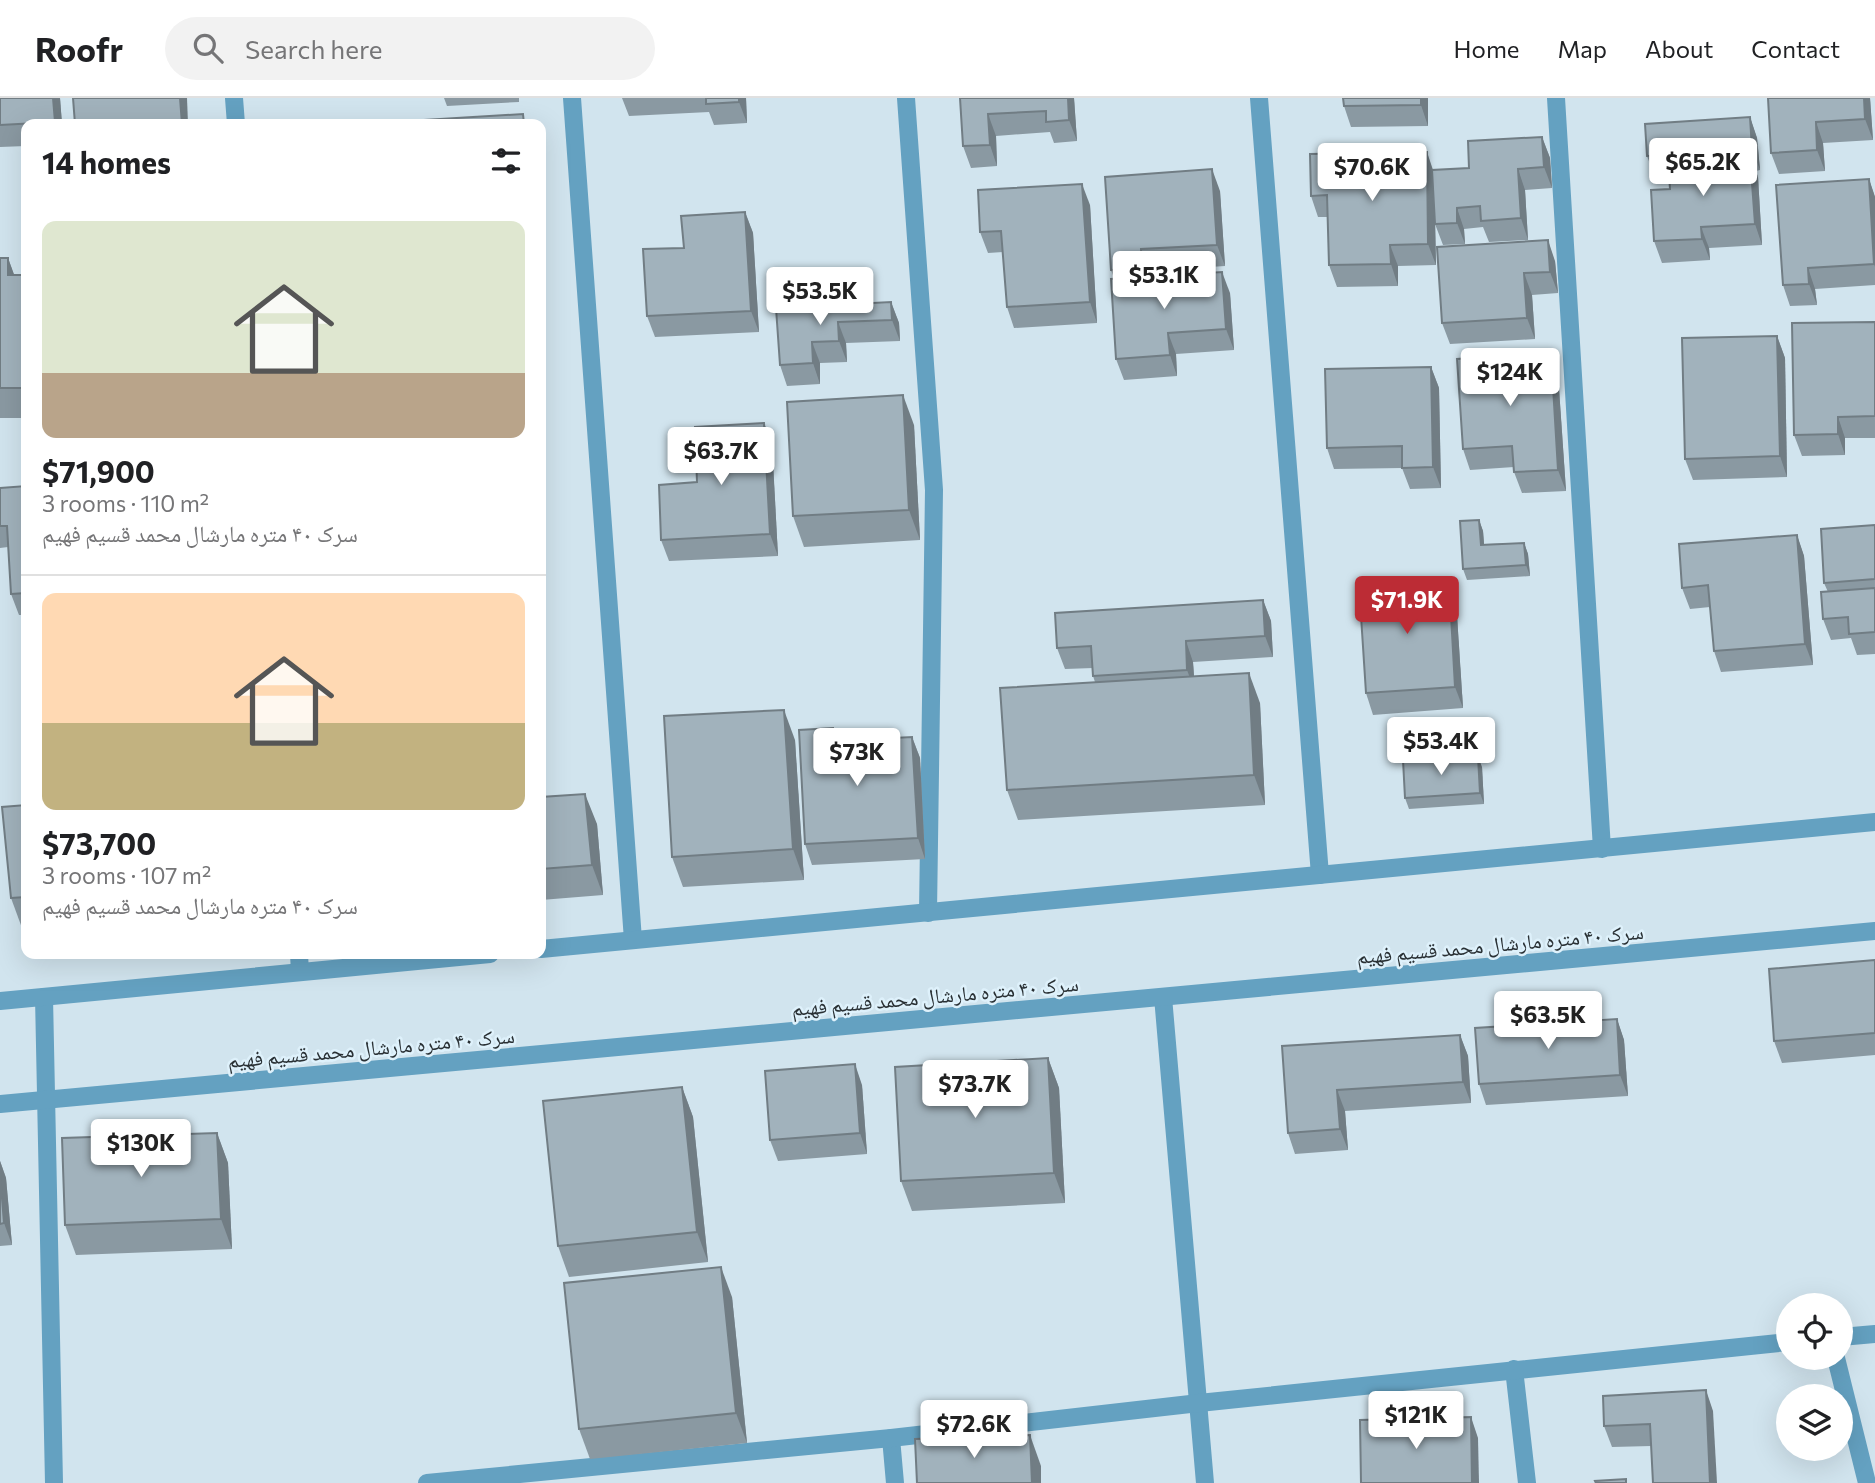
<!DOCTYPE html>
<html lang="en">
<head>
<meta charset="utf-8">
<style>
	body { margin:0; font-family:Commissioner,"Noto Naskh Arabic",sans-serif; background:#f2f2f2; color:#202124; height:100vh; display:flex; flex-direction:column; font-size:26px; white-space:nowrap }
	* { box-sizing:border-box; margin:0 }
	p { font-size:23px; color:#757577 }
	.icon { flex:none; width:38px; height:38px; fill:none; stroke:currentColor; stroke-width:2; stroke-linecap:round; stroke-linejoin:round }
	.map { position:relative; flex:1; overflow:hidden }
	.panel { position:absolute; left:21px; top:21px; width:525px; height:840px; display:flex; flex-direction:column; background:#fff; border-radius:14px; box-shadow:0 7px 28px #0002 }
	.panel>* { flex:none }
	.buttons { position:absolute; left:1776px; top:1195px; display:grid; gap:14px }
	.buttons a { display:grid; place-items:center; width:77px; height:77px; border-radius:50%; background:#fff; box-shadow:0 7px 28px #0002; font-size:35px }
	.price { position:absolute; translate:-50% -60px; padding:0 16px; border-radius:7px; background:#fff; color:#222; font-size:23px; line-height:46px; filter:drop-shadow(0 2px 4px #0008) }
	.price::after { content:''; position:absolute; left:50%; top:42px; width:21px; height:16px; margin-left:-10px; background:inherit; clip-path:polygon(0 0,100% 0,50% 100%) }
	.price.current { background:#bc2c35; color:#fff }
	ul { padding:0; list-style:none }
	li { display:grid; align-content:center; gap:14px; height:371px; padding:0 21px }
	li+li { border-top:2px solid #e0e0e0 }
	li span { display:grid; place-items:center; height:217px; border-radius:14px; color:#555 }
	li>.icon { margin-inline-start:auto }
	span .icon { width:126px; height:126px; fill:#fffc; stroke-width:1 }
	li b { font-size:30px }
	h2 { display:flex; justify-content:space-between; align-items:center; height:84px; padding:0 21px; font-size:30px }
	header { display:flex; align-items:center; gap:42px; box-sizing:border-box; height:98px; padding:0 35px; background:#fff; border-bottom:2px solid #e0e0e0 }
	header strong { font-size:33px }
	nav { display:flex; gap:38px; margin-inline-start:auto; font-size:24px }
	.search { width:490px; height:63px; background:#f2f2f2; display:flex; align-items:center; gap:18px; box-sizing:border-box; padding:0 24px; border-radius:38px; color:#757577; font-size:26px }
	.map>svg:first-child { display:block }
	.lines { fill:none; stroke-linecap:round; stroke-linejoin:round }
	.minor { stroke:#64a1c1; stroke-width:18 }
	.wall { fill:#8a99a2 }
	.shaded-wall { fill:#717d84 }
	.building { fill:#a1b2bc; stroke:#717d84; stroke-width:2 }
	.labels { text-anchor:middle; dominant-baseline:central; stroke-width:5; stroke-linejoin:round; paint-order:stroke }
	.street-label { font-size:21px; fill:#293034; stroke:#def1fb }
</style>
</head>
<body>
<header>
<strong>Roofr</strong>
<div class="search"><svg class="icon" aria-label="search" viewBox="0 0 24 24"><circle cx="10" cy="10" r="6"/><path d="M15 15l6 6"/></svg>Search here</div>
<nav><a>Home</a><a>Map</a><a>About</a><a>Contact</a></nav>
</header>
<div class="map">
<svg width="1875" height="1385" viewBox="0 0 1875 1385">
	<rect width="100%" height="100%" fill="#d1e4ee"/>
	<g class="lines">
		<g class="minor">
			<polyline points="234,0 236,26"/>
			<polyline points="572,0 633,842"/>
			<polyline points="906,0 934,392 928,815"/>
			<polyline points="1259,0 1320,777"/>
			<polyline points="1556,0 1602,751"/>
			<polyline points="541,851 1875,724"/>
			<polyline points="299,856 300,874"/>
			<polyline points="44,899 54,1385"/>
			<polyline points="1163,899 1205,1385"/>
			<polyline points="0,903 490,856"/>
			<polyline points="0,1006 1875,833"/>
			<polyline points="1841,1239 1875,1236"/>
			<polyline points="1836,1260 1867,1385"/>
			<polyline points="1514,1271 1527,1385"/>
			<polyline points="891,1340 895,1385"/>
			<polyline points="427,1385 891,1340 1199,1305 1788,1244"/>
		</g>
	</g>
	<g class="wall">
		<polygon points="0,0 60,0 62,26 26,26 26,48 0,49"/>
		<polygon points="444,0 519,0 519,4 447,8"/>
		<polygon points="622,0 746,0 747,25 714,27 709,14 629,18"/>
		<polygon points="960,0 1074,0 1077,43 1054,45 1050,34 996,38 997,68 971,70 963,48"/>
		<polygon points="1428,0 1428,28 1351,29 1344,8"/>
		<polygon points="1768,0 1870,0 1873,42 1823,45 1825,73 1779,76 1771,55"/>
		<polygon points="1750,19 1757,40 1760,72 1756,73 1758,79 1762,147 1709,150 1710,162 1662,165 1654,143 1670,91 1669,78 1655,79 1647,58"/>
		<polygon points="1542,39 1550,60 1552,90 1525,92 1528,142 1489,144 1483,129 1464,131 1465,146 1443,147 1435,126 1435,120 1436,167 1398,168 1398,188 1337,189 1329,167 1328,119 1318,119 1311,98 1433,72 1469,70"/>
		<polygon points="1869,81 1875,99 1875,187 1815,191 1817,207 1790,208 1783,187"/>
		<polygon points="1220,93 1225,168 1149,173 1149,178 1230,195 1234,252 1176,256 1177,278 1124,282 1116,261 1114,180 1111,172"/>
		<polygon points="1090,107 1097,225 1014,230 1007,209 1003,154 988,155 980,134"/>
		<polygon points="745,114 753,135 759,234 655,239 647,218 684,150"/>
		<polygon points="1437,149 1555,163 1558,195 1532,197 1535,241 1450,246 1442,225"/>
		<polygon points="0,160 8,160 14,177 26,177 26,320 0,320"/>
		<polygon points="891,204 899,225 900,243 846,245 847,264 820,265 820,286 787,288 780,267 776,210"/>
		<polygon points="1875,224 1875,340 1845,340 1845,357 1802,358 1794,337"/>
		<polygon points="1777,238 1785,260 1787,379 1693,382 1685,361"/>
		<polygon points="1431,269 1439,290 1441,390 1410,391 1402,370 1334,371 1327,350"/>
		<polygon points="1558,276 1566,393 1522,395 1514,374 1514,369 1470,372 1463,351"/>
		<polygon points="764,325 772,346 778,458 669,463 661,442"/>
		<polygon points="914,327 920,442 804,449 793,418"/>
		<polygon points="26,388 26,517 19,517 11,496 8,449 0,450 0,390"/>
		<polygon points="1479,422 1483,433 1484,446 1524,445 1528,456 1530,478 1467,482 1463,471"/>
		<polygon points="1875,427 1875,556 1857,557 1851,540 1831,542 1823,521 1828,494 1824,485"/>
		<polygon points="1797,437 1804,458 1813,567 1721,574 1714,553 1710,509 1690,511 1682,490"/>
		<polygon points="1263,502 1271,523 1273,559 1193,564 1194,578 1260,605 1265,707 1018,722 1007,692 1095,584 1093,578 1093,570 1065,571 1057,550"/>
		<polygon points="1456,502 1463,610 1373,617 1366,595"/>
		<polygon points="912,639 920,660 925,761 812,767 805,746 838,643"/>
		<polygon points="795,642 804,782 683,789 672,759"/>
		<polygon points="1482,669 1484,706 1409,711 1405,700"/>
		<polygon points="541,699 597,726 603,797 541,802"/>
		<polygon points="26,707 26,830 22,830 11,800"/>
		<polygon points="1875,862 1875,957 1782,965 1774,943"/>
		<polygon points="1617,921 1624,942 1628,998 1486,1007 1479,986"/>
		<polygon points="1460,937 1468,958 1471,1005 1345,1013 1348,1052 1295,1056 1288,1035 1282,948"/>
		<polygon points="1048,960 1059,990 1065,1105 912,1113 901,1083"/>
		<polygon points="862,987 867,1056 778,1063 770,1042"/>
		<polygon points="682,989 693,1019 708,1164 569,1179 558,1148"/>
		<polygon points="217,1035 228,1065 232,1151 76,1157 65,1127"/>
		<polygon points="0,1063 6,1080 12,1147 0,1148"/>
		<polygon points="732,1199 747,1345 590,1361 579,1331"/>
		<polygon points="1713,1313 1651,1348 1612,1349 1604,1328"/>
	</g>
	<g class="shaded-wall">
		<polygon points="53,0 60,0 62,26 56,26 55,24"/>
		<polygon points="180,0 187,0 188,26 182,26"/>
		<polygon points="739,0 746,0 747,25 739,4"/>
		<polygon points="1068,0 1074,0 1077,43 1069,22"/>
		<polygon points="1421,0 1428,0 1428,28 1421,7"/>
		<polygon points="1864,0 1870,0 1873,42 1865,21"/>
		<polygon points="988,16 996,38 997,68 990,47"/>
		<polygon points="1750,19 1757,40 1760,72 1752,51"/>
		<polygon points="1816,24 1823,45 1825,73 1817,52"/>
		<polygon points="1542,39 1550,60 1552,90 1544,69"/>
		<polygon points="1427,54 1434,75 1436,167 1428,146"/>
		<polygon points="1750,58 1758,79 1762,147 1755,126"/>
		<polygon points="1212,71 1220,93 1225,168 1217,147"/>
		<polygon points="1518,71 1525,92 1528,142 1521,120"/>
		<polygon points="1869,81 1875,99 1875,169 1874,166"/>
		<polygon points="1082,86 1090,107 1097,225 1090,204"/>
		<polygon points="1457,110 1464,131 1465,146 1457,125"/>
		<polygon points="745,114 753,135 759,234 751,213"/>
		<polygon points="1701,129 1709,150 1710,162 1702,141"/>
		<polygon points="1548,142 1555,163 1558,195 1550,174"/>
		<polygon points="1390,147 1398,168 1398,188 1391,166"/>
		<polygon points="1141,151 1149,173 1150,191 1142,170"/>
		<polygon points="8,160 19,190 8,177"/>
		<polygon points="1808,170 1815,191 1817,207 1809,186"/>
		<polygon points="1222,174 1230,195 1234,252 1226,231"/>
		<polygon points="1524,175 1532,197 1535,241 1527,220"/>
		<polygon points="891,204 899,225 900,243 892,222"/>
		<polygon points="838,224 846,245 847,264 839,243"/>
		<polygon points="1168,235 1176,256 1177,278 1170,257"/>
		<polygon points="1777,238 1785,260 1787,379 1780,358"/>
		<polygon points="812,244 820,265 820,286 813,265"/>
		<polygon points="1551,255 1558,276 1566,393 1558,372"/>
		<polygon points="1431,269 1439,290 1441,390 1433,369"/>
		<polygon points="903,297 914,327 920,442 909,412"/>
		<polygon points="1838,319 1845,340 1845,357 1838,336"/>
		<polygon points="764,325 772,346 778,458 770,436"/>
		<polygon points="1479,422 1483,433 1485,458 1481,447"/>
		<polygon points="1797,437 1804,458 1813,567 1805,546"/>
		<polygon points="1524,445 1528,456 1530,478 1526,467"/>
		<polygon points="1449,481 1456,502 1463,610 1455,589"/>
		<polygon points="1263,502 1271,523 1273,559 1265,538"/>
		<polygon points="1186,543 1193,564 1195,593 1187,572"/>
		<polygon points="1249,575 1260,605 1265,707 1254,677"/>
		<polygon points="784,612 795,642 804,782 793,751"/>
		<polygon points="833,630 841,651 834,643"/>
		<polygon points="912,639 920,660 925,761 918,740"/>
		<polygon points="1478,658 1482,669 1484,706 1480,695"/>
		<polygon points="585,696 597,726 603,797 592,767"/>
		<polygon points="1617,921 1624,942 1628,998 1620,977"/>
		<polygon points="1460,937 1468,958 1471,1005 1463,984"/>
		<polygon points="1048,960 1059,990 1065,1105 1054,1075"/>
		<polygon points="855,966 862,987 867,1056 860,1035"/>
		<polygon points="682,989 693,1019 708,1164 697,1134"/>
		<polygon points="1337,992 1345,1013 1348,1052 1340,1031"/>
		<polygon points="217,1035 228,1065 232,1151 221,1121"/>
		<polygon points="0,1063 6,1080 12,1147 4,1125 0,1076"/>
		<polygon points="721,1169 732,1199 747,1345 736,1315"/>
		<polygon points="1706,1292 1713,1313 1717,1385 1710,1385"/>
		<polygon points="1471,1319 1478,1340 1479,1385 1472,1385"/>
		<polygon points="1030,1337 1041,1368 1041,1385 1032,1385"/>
	</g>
	<g class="building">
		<polygon points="0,0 53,0 55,24 0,27"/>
		<polygon points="73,0 180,0 182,26 75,26"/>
		<polygon points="706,0 739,0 739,4 706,6"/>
		<polygon points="960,0 1068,0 1069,22 1046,24 1046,13 988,16 990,47 963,48"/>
		<polygon points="1343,0 1421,0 1421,7 1344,8"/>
		<polygon points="1768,0 1864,0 1865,21 1816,24 1817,52 1771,55"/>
		<polygon points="523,16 524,26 408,26 408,23"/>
		<polygon points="1750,19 1752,51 1647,58 1645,26"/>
		<polygon points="1542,39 1544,69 1518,71 1521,120 1481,123 1480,108 1457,110 1457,125 1435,126 1432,72 1469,70 1468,43"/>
		<polygon points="1427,54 1428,146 1390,147 1391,166 1329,167 1327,97 1311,98 1310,56"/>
		<polygon points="1750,58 1755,126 1701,129 1702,141 1654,143 1651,92 1670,91 1668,63"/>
		<polygon points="1212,71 1217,147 1141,151 1142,170 1111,172 1105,79"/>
		<polygon points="1869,81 1874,166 1808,170 1809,186 1783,187 1776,87"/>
		<polygon points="1082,86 1090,204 1007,209 1001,133 980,134 978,92"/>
		<polygon points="745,114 751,213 647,218 643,151 684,150 681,118"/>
		<polygon points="1548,142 1550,174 1524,175 1527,220 1442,225 1437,149"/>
		<polygon points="0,160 8,160 8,177 26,177 26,290 0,290"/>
		<polygon points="1222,174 1226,231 1168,235 1170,257 1116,261 1111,181"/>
		<polygon points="891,204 892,222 838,224 839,243 812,244 813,265 780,267 776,210"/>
		<polygon points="1875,224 1875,318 1838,319 1838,336 1794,337 1792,225"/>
		<polygon points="1777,238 1780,358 1685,361 1682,240"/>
		<polygon points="1551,255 1558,372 1514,374 1512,348 1463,351 1457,261"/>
		<polygon points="1431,269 1433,369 1402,370 1402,348 1327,350 1325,271"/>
		<polygon points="903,297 909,412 793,418 787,304"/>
		<polygon points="764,325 770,436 661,442 659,387 697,384 695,329"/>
		<polygon points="26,388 26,495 11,496 7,428 0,428 0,390"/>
		<polygon points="1479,422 1481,447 1524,445 1526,467 1463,471 1460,423"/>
		<polygon points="1875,427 1875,481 1824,485 1821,431"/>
		<polygon points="1797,437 1805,546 1714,553 1708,487 1682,490 1679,446"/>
		<polygon points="1449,481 1455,589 1366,595 1359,487"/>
		<polygon points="1875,490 1875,534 1849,536 1848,519 1823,521 1821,494"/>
		<polygon points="1263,502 1265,538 1186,543 1187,572 1093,578 1091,548 1057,550 1055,515"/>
		<polygon points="1249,575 1254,677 1007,692 1000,590"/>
		<polygon points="784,612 793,751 672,759 664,618"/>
		<polygon points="833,630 834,643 912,639 918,740 805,746 799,632"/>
		<polygon points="1478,658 1480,695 1405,700 1403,662"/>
		<polygon points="585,696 592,767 541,771 541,699"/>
		<polygon points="26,707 26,799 11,800 2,709"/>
		<polygon points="1875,862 1875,935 1774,943 1769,871"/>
		<polygon points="1617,921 1620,977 1479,986 1475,930"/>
		<polygon points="1460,937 1463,984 1337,992 1340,1031 1288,1035 1282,948"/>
		<polygon points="1048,960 1054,1075 901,1083 895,969"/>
		<polygon points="855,966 860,1035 770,1042 765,973"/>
		<polygon points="682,989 697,1134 558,1148 543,1003"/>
		<polygon points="217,1035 221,1121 65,1127 62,1040"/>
		<polygon points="0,1076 4,1125 0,1126"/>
		<polygon points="721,1169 736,1315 579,1331 564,1185"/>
		<polygon points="1706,1292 1710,1385 1653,1385 1650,1326 1604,1328 1603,1298"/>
		<polygon points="1471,1319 1472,1385 1361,1385 1360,1322"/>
		<polygon points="1030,1337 1032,1385 917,1385 915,1341"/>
		<polygon points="1626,1381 1626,1385 1596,1385 1595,1383"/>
	</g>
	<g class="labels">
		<g class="street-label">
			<text transform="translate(1500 845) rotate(-5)">سرک ۴۰ متره مارشال محمد قسیم فهیم</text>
			<text transform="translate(935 897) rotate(-5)">سرک ۴۰ متره مارشال محمد قسیم فهیم</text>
			<text transform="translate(371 949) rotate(-5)">سرک ۴۰ متره مارشال محمد قسیم فهیم</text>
		</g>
	</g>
</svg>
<div class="buttons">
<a><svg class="icon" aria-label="locate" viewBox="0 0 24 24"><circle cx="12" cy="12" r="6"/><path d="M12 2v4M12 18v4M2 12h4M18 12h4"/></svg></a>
<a><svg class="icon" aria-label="layers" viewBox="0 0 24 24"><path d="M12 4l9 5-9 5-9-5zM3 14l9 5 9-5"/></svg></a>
</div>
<b class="price" style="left:1703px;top:100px">$65.2K</b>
<b class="price" style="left:1372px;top:105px">$70.6K</b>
<b class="price" style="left:1164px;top:213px">$53.1K</b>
<b class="price" style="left:820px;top:229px">$53.5K</b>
<b class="price" style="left:1510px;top:310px">$124K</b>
<b class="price" style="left:721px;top:389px">$63.7K</b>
<b class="price current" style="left:1407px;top:538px">$71.9K</b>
<b class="price" style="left:1441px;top:679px">$53.4K</b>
<b class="price" style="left:857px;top:690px">$73K</b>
<b class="price" style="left:1548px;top:953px">$63.5K</b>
<b class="price" style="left:975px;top:1022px">$73.7K</b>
<b class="price" style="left:141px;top:1081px">$130K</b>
<b class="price" style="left:1416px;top:1353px">$121K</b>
<b class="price" style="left:974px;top:1362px">$72.6K</b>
<section class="panel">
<h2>14 homes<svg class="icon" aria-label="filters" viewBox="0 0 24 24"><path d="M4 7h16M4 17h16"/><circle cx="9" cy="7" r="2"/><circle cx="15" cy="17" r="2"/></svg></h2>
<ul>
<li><span style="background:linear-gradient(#dfe7d0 70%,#b9a48a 0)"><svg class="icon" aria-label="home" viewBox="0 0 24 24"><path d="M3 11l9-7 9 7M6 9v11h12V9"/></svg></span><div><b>$71,900</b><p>3 rooms · 110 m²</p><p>سرک ۴۰ متره مارشال محمد قسیم فهیم</p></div></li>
<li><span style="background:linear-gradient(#ffd9b3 60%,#c2b280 0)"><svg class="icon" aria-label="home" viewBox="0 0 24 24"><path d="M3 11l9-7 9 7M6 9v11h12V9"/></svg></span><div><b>$73,700</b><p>3 rooms · 107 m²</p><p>سرک ۴۰ متره مارشال محمد قسیم فهیم</p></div></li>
</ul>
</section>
</div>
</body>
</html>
